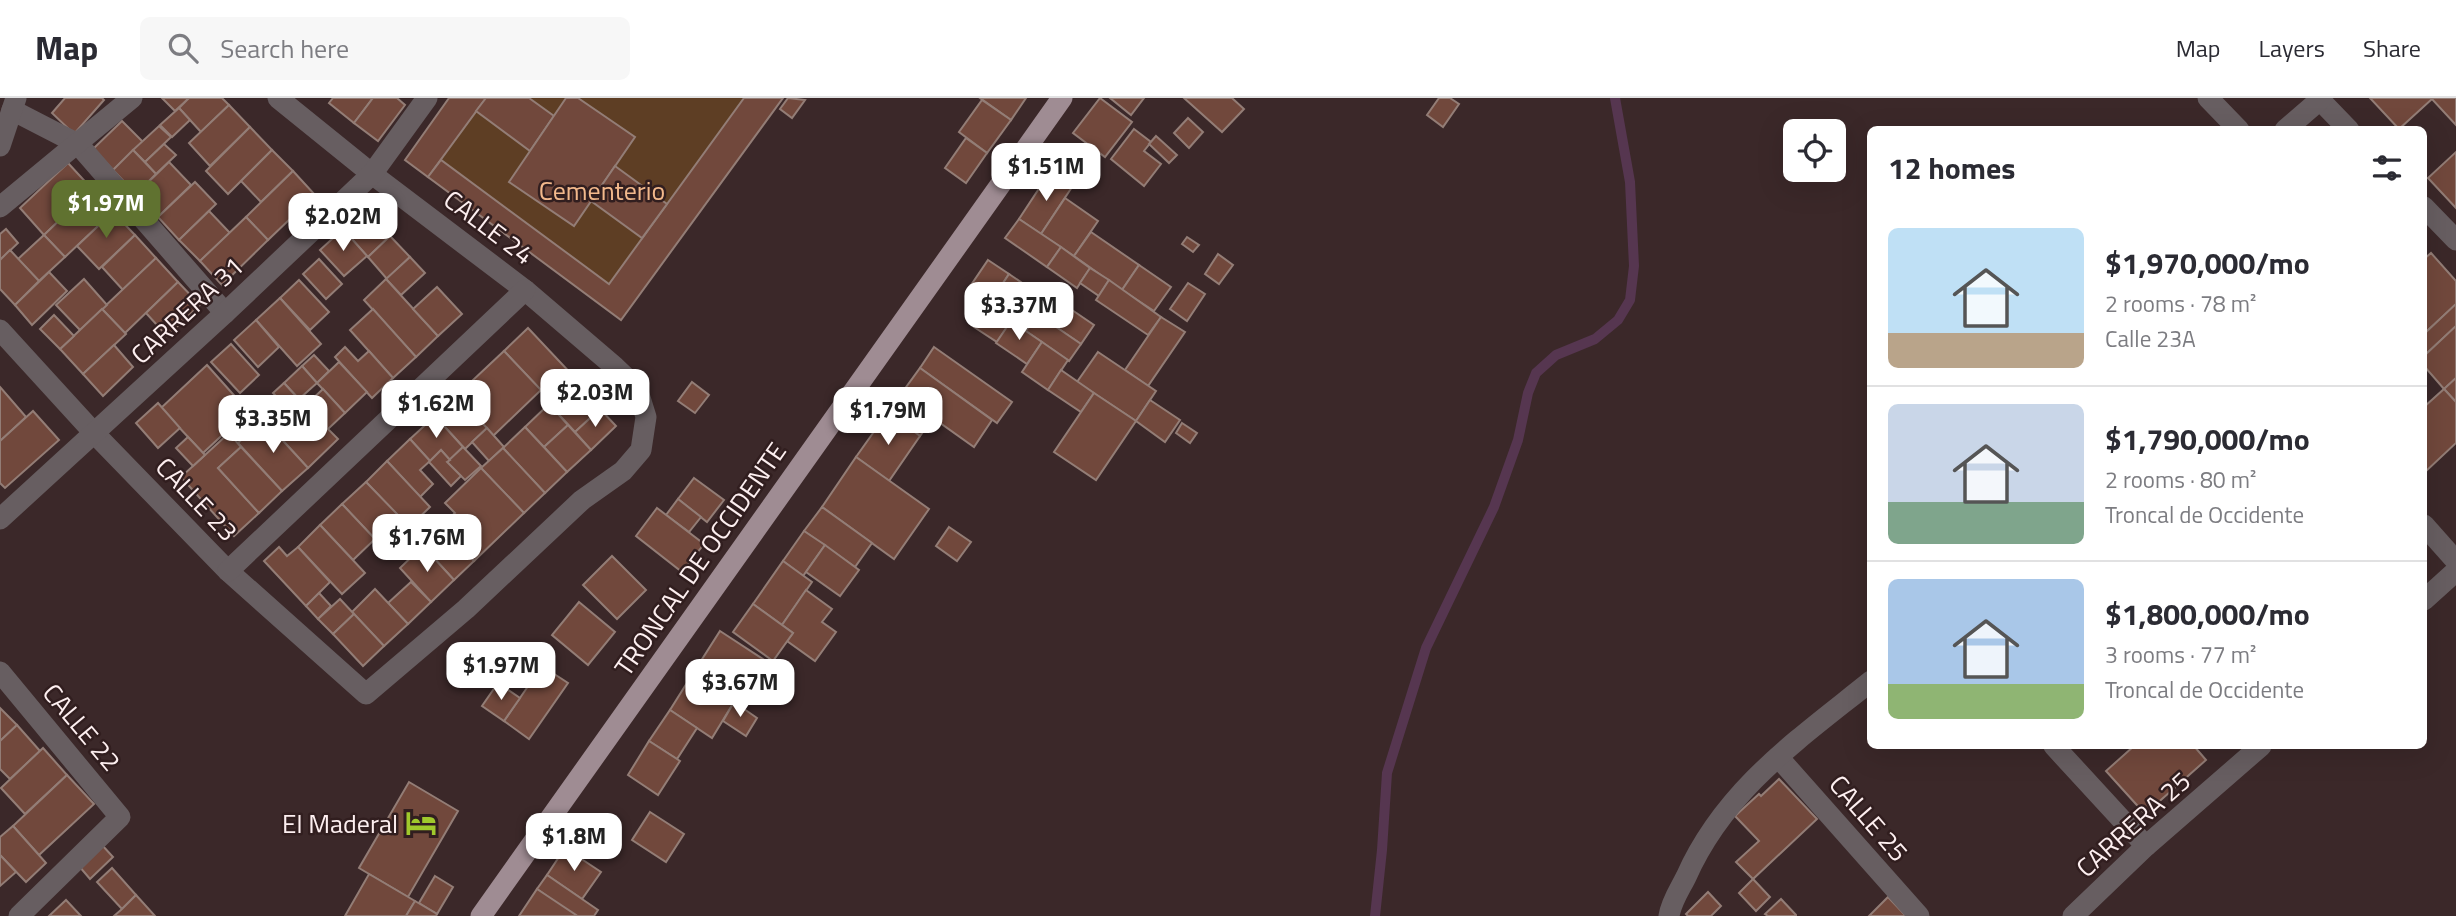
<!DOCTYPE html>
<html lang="en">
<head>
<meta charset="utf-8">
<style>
	body { margin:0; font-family:"Titillium Web",sans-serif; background:#f7f7f7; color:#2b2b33; height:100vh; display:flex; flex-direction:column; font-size:26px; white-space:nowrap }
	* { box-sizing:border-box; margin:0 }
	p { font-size:23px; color:#7c7c81 }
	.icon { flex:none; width:38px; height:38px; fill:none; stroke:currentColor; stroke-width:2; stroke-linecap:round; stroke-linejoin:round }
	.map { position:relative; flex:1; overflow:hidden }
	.details { position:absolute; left:1867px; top:28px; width:560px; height:623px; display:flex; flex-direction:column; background:#fff; border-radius:10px; box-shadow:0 7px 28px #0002 }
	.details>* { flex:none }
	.buttons { position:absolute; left:1783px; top:21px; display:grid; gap:14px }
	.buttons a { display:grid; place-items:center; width:63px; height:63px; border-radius:10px; background:#fff; box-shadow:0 7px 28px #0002; font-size:35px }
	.price { position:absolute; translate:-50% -60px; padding:0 16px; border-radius:14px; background:#fff; color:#222; font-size:23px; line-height:46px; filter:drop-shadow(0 2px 4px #0008) }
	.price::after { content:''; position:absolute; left:50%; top:42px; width:21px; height:16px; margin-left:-10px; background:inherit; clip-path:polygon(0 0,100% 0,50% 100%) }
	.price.on { background:#607230; color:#fff }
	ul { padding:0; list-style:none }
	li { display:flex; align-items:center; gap:21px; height:175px; padding:0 21px }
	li+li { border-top:2px solid #e1e1e2 }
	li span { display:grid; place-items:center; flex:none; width:196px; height:140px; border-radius:10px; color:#555 }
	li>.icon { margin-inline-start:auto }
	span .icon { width:84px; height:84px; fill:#fffc; stroke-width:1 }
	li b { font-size:30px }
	h2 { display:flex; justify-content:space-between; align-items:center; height:84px; padding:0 21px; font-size:30px }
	header { display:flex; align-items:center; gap:42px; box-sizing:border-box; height:98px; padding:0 35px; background:#fff; border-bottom:2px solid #e1e1e2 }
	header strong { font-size:33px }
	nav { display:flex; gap:38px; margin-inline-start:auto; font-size:24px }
	.search { width:490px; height:63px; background:#f7f7f7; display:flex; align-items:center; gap:18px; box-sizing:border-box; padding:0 24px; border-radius:10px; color:#7c7c81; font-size:26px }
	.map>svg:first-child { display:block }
	.green { fill:#5e3e24 }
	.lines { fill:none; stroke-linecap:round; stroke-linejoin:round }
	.stream { stroke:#563650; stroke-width:10 }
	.building { fill:#71483c; stroke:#937d76; stroke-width:2 }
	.street { stroke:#675e61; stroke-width:21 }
	.primary { stroke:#9f8c93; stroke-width:21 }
	.labels { text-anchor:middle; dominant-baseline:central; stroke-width:5; stroke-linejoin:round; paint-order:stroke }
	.park-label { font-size:26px; fill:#f3b98c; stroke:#311e1f }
	.street-label { font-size:26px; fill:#fdeff0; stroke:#311e1f }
	.poi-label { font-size:26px; fill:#fdeff0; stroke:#311e1f; text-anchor:end }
</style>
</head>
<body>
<header>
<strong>Map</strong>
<div class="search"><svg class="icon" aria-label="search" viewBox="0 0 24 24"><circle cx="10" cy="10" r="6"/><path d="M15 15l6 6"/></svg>Search here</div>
<nav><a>Map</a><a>Layers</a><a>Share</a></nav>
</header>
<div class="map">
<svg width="2456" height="818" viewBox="0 0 2456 818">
	<rect width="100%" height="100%" fill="#3b2829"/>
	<polygon class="green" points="449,0 783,0 621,222 405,62"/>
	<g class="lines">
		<polyline class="stream" points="1375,818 1382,752 1387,675 1426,550 1494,409 1518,342 1528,295 1536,275 1556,257 1595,241 1618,222 1630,202 1634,168 1630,84 1615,0"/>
	</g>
	<g class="building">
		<polygon points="65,0 102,0 104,2 74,36 52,15"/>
		<polygon points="162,0 189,0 175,13"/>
		<polygon points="189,0 222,0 229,7 201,34 179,10"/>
		<polygon points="333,0 371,0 372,1 354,25 329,5"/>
		<polygon points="373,0 397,0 405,7 378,43 354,25"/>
		<polygon points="449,0 486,0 428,79 405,62"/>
		<polygon points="486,0 529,0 554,18 530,53 476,13"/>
		<polygon points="566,0 578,0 635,39 574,128 509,84"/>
		<polygon points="744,0 783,0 621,222 428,79 441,62 609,186"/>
		<polygon points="788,0 805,2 792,20 780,11"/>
		<polygon points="980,0 1026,0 1011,22"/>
		<polygon points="1100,0 1132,24 1105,59 1073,35"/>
		<polygon points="1110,0 1144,0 1131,17"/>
		<polygon points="1184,0 1232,0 1244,11 1222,34"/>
		<polygon points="1439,0 1450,0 1459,6 1443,29 1427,17"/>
		<polygon points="2370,0 2431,0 2432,1 2399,31"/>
		<polygon points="2431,0 2456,0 2456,27"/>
		<polygon points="982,2 1011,22 987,55 959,34"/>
		<polygon points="229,7 250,29 210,68 189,45"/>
		<polygon points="179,10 190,22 172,39 160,27"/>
		<polygon points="1188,20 1203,34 1189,50 1174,35"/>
		<polygon points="122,23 143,44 113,72 93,51"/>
		<polygon points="159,28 171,39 145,64 133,52"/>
		<polygon points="250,29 272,52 228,96 206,73"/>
		<polygon points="1134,31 1151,44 1144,53 1161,66 1144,88 1111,61"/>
		<polygon points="1156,38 1177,57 1169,65 1149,46"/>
		<polygon points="966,40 987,55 966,85 945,70"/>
		<polygon points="164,46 176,57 156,76 145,64"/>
		<polygon points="133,52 156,76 136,96 113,72"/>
		<polygon points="272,52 293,73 261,104 241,83"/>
		<polygon points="2456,54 2456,110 2428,80"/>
		<polygon points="169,64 191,87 158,119 136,96"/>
		<polygon points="68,65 92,91 44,137 20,110"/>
		<polygon points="615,68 667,106 642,140 591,103"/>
		<polygon points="293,73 315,97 268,142 246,119"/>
		<polygon points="1050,74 1072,89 1041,136 1019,121"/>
		<polygon points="195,84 216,106 179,142 158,119"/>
		<polygon points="92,91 113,114 65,159 44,137"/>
		<polygon points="1065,100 1098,123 1074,158 1041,136"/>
		<polygon points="365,111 390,138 368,159 343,131"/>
		<polygon points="209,113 230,135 200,163 179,142"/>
		<polygon points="113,114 135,137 99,171 77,148"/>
		<polygon points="246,119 268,142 222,187 200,163"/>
		<polygon points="1019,121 1061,149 1047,169 1005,140"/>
		<polygon points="6,131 18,145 0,162 0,136"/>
		<polygon points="343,131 367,158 344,178 320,152"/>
		<polygon points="1091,134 1139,167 1122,192 1074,158"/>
		<polygon points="44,137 65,159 39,183 18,161"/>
		<polygon points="135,137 156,160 123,192 102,169"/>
		<polygon points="390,138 410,159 387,181 368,159"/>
		<polygon points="1187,139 1199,147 1193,154 1182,146"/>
		<polygon points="1061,149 1090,170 1077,190 1047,169"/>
		<polygon points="10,152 39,183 15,207 0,191 0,162"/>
		<polygon points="2431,155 2456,183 2456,206 2425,235 2424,161"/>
		<polygon points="1218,156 1233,167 1219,186 1205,176"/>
		<polygon points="410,159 425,175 401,197 386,181"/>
		<polygon points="156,160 178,184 125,235 102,211"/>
		<polygon points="319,161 342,186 326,201 303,176"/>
		<polygon points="988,162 1009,176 988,208 967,193"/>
		<polygon points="1139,167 1171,189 1154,213 1122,192"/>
		<polygon points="1090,170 1109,182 1099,198 1080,185"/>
		<polygon points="49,174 67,193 32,227 15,207"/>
		<polygon points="1009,176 1047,202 1026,233 988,208"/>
		<polygon points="84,181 107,207 80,232 56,207"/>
		<polygon points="386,181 438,238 416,259 364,202"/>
		<polygon points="299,182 329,214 310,232 280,200"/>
		<polygon points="1109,182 1161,219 1148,237 1096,202"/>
		<polygon points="178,184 200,207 167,238 146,215"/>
		<polygon points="1188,185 1205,196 1187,223 1170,211"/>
		<polygon points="437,189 462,216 438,238 413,211"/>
		<polygon points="1050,197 1094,227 1081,246 1037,216"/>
		<polygon points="280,200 321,246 297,268 256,222"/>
		<polygon points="2456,206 2456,228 2424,258 2424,236"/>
		<polygon points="988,208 1011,223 997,244 974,229"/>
		<polygon points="102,211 126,236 83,276 60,251"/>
		<polygon points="373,211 416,259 393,280 350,232"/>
		<polygon points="1037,216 1081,246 1069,263 1026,233"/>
		<polygon points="54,217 74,238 60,251 40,231"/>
		<polygon points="1161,219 1185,234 1148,288 1125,272"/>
		<polygon points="256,222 279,249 258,269 234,242"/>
		<polygon points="1011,223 1042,244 1027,266 996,245"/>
		<polygon points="2456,228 2456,280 2444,291 2424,268 2424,258"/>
		<polygon points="528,230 576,281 552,304 504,253"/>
		<polygon points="1042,244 1068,262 1048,292 1022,274"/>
		<polygon points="231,246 259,277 240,295 211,264"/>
		<polygon points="114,247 133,269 103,298 83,276"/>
		<polygon points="345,249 358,263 369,253 393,280 372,300 335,259"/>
		<polygon points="934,249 1012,304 997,325 920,270"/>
		<polygon points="504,253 541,292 493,338 456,298"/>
		<polygon points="1098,254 1156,293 1136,323 1077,284"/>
		<polygon points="314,257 329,273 317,285 302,268"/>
		<polygon points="339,264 367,294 345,315 317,285"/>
		<polygon points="207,267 248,313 203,355 161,310"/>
		<polygon points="302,268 317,285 299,301 284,285"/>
		<polygon points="920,270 992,322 974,349 933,320 920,338 888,314"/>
		<polygon points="1061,272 1094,295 1081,314 1048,292"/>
		<polygon points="2456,280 2456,304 2444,291"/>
		<polygon points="576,281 602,309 575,334 549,306"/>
		<polygon points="692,284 709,297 695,315 678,303"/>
		<polygon points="284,285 295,297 285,307 273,295"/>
		<polygon points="0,289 26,319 0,343"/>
		<polygon points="323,291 345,315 328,331 338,341 308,370 276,335"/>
		<polygon points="2444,291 2456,304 2456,345 2424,375 2424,309"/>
		<polygon points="1094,295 1136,323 1096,382 1054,354"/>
		<polygon points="456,298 487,330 465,351 435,318"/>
		<polygon points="1150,302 1180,322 1165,344 1136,323"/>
		<polygon points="158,305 180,330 158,350 136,325"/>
		<polygon points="549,306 568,327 544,349 525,329"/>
		<polygon points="600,311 616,328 591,352 575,334"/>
		<polygon points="33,313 59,342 5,390 0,385 0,343"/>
		<polygon points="888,314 920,338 889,383 856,359"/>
		<polygon points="435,318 463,349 450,362 441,352 430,363 410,341"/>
		<polygon points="263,321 308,370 282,393 238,345"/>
		<polygon points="1182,325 1197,335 1190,345 1176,335"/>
		<polygon points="568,327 591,352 567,374 544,349"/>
		<polygon points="525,329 567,374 545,395 503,350"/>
		<polygon points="487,330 504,349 489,363 472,344"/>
		<polygon points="229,335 241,349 218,370 259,415 234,438 181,379"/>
		<polygon points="188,339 205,357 193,368 176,350"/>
		<polygon points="410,341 430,363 420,372 433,386 420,399 387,363"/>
		<polygon points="241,349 282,393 259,415 218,370"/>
		<polygon points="463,349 481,368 465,382 447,364"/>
		<polygon points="503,350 545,395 524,415 481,370"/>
		<polygon points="441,352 450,362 447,364 461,378 451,388 429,364"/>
		<polygon points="856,359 929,411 894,461 822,409"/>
		<polygon points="387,363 430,409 409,429 366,384"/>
		<polygon points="481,370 524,415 474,463 441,428 455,415 445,405"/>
		<polygon points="694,380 724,402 707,424 678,401"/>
		<polygon points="366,384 399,418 375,441 342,406"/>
		<polygon points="678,401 701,419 689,434 666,417"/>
		<polygon points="342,406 375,441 353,462 320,427"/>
		<polygon points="822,409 872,445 855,469 804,433"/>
		<polygon points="657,410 704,446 682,474 636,438"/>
		<polygon points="320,427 365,475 342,496 298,449"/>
		<polygon points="949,429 971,444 957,463 936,448"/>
		<polygon points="804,433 825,447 803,478 783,463"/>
		<polygon points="452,439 474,463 454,482 432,458"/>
		<polygon points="825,447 859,472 840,498 806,474"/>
		<polygon points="423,448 454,482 431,504 400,470"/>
		<polygon points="279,449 287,458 298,449 330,484 306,508 264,463"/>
		<polygon points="612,458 646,492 617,521 583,487"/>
		<polygon points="783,463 812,484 782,527 753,506"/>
		<polygon points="411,484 431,504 408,526 388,505"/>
		<polygon points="375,491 408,526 384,548 352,514"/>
		<polygon points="806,492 832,511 822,524 836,534 815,563 787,543 793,535 782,527"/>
		<polygon points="319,495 331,508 318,521 306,508"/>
		<polygon points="340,501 354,516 333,536 318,521"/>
		<polygon points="579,504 615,534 588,567 552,537"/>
		<polygon points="753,506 793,535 773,563 733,534"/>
		<polygon points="354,516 384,548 363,568 333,536"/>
		<polygon points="720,533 769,565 740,608 692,577"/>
		<polygon points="542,568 568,585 529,641 504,623"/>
		<polygon points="692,577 734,604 712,640 670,612"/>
		<polygon points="498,585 520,600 504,623 482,608"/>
		<polygon points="734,604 757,620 746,638 723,623"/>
		<polygon points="0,610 17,627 0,643"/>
		<polygon points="670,612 697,630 677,661 649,643"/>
		<polygon points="17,627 40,653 10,681 0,671 0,643"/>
		<polygon points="649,643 680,663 658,697 628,677"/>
		<polygon points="2134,648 2194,648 2206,662 2145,716 2106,673"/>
		<polygon points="43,650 67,677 25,716 1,690"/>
		<polygon points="67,677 94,706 39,757 13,728"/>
		<polygon points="1779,681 1817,721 1753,781 1736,764 1759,743 1735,718 1759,696 1761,698"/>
		<polygon points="409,684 458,713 408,799 359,770"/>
		<polygon points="650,714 684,736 666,764 632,742"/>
		<polygon points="13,728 46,765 26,784 0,757 0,739"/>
		<polygon points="102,747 113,759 90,781 79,768"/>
		<polygon points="565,750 601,774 582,801 547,777"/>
		<polygon points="0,757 16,774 0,788"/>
		<polygon points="112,770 136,797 122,811 97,784"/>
		<polygon points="369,776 415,803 406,818 345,818"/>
		<polygon points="547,777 598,812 594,818 575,818 537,791"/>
		<polygon points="435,778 453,789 437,816 419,805"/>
		<polygon points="1753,781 1770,799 1756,813 1739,795"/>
		<polygon points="537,791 576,817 575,818 519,818"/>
		<polygon points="1708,794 1721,808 1711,818 1688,818 1686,816"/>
		<polygon points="136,797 155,818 114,818 122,811"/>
		<polygon points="1888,799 1906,818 1869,818"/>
		<polygon points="1781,801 1796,817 1796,818 1768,818 1765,816"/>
		<polygon points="66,802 81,818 49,818"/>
		<polygon points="415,803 437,816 436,818 406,818"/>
	</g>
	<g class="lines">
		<g class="street">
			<polyline points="2208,0 2239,32"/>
			<polyline points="2320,2 2349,32"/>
			<polyline points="12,12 78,46 225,215"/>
			<polyline points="2285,32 2322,0"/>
			<polyline points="0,48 16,0"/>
			<polyline points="0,109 132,0"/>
			<polyline points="2424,109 2456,142"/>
			<polyline points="0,232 95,336 228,473 366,596 466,511 582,402 623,373 641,352 646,319 637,290 615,269 525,192 372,76 278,0"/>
			<polyline points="0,421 225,215 372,76 427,0"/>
			<polyline points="2424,427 2456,463"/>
			<polyline points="228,473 525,192"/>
			<polyline points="2424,502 2456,473"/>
			<polyline points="0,574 120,719 19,818"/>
			<polyline points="2054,648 2146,748"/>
			<polyline points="1778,659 1919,818"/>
			<path d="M 1669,818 C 1671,804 1680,791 1686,779 C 1725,691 1799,641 1871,583"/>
			<polyline points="2073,818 2146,748 2261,648"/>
		</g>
		<polyline class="primary" points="481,818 1062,0"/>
	</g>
	<defs>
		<g id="hotel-bare" transform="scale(2.415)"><path d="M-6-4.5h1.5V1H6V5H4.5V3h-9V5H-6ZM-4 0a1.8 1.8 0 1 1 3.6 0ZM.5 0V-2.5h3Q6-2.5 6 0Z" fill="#a0c92c" stroke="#311e1f" stroke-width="2.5" paint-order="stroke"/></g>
	</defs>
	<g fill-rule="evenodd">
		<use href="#hotel-bare" x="421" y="725"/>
	</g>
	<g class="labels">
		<g class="park-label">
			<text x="602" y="92">Cementerio</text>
		</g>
		<g class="street-label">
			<text transform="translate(489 129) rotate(37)">CALLE 24</text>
			<text transform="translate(187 212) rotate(-43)">CARRERA 31</text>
			<text transform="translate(197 401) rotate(46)">CALLE 23</text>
			<text transform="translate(700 461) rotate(-55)">TRONCAL DE OCCIDENTE</text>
			<text transform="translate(82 629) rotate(50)">CALLE 22</text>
			<text transform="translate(1869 720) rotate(49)">CALLE 25</text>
			<text transform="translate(2133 726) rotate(-42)">CARRERA 25</text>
		</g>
		<g class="poi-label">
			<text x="398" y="725">El Maderal</text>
		</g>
	</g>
</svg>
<div class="buttons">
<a><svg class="icon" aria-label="locate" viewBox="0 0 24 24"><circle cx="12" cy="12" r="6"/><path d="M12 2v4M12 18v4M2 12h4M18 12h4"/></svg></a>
</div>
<b class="price" style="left:1046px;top:105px">$1.51M</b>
<b class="price on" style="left:106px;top:142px">$1.97M</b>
<b class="price" style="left:343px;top:155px">$2.02M</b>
<b class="price" style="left:1019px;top:244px">$3.37M</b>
<b class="price" style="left:595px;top:331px">$2.03M</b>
<b class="price" style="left:436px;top:342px">$1.62M</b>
<b class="price" style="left:888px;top:349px">$1.79M</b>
<b class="price" style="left:273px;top:357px">$3.35M</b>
<b class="price" style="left:427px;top:476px">$1.76M</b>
<b class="price" style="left:501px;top:604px">$1.97M</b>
<b class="price" style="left:740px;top:621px">$3.67M</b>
<b class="price" style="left:574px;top:775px">$1.8M</b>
<section class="details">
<h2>12 homes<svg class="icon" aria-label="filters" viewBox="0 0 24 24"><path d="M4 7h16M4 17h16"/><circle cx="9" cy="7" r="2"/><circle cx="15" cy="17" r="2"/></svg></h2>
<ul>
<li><span style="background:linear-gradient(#bfe0f5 75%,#b9a48a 0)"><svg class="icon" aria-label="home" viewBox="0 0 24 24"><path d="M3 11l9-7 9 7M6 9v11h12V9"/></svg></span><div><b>$1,970,000/mo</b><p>2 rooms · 78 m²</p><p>Calle 23A</p></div></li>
<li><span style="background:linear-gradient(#c9d6e8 70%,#7fa58c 0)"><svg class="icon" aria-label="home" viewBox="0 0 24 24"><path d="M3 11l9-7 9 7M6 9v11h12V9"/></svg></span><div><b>$1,790,000/mo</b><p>2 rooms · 80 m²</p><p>Troncal de Occidente</p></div></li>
<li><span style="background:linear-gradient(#a9c7e8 75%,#8fb573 0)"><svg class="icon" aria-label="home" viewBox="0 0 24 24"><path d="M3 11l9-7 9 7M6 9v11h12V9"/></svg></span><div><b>$1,800,000/mo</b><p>3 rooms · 77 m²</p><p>Troncal de Occidente</p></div></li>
</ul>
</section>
</div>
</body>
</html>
